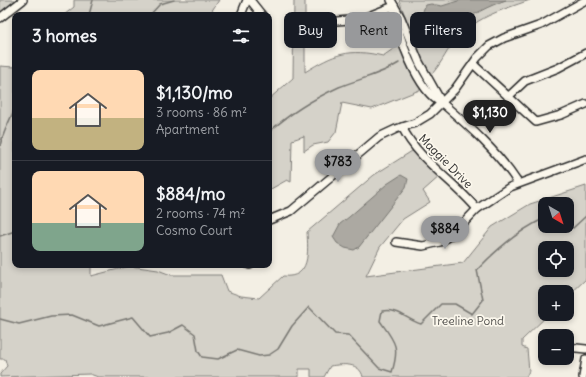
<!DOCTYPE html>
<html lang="en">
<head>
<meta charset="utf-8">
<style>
	body { margin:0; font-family:Delius,sans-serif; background:#20242c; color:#f1f3f6; height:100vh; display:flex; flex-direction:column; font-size:15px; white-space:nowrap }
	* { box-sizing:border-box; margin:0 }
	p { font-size:13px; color:#9ea1a6 }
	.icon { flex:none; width:22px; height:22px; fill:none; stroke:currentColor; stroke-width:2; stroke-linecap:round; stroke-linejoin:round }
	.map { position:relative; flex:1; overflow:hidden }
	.sheet { position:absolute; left:12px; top:12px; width:260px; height:256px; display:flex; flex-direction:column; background:#171b24; border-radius:8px; box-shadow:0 2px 6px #0003 }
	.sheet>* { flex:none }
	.hud { position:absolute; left:284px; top:12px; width:242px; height:36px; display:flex; gap:8px }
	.needle { width:26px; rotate:141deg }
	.controls { position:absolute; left:538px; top:197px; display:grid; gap:8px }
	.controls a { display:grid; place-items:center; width:36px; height:36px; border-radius:8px; background:#171b24; box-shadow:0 2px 6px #0003; font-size:20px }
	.price { position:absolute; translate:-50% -34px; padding:0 9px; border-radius:14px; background:#98999b; color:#111; font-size:13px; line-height:26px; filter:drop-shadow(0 1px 2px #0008) }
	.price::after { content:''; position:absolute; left:50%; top:24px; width:12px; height:9px; margin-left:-6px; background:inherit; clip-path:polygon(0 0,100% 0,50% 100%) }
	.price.current { background:#222; color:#fff }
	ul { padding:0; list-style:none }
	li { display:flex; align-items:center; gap:12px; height:100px; padding:0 20px }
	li+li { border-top:1px solid #363941 }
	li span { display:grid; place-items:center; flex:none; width:112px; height:80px; border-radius:8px; color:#555 }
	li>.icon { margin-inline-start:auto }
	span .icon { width:48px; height:48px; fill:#fffc; stroke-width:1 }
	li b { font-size:17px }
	h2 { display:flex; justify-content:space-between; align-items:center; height:48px; padding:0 20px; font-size:17px }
	.chip { padding:0 14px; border-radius:8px; background:#171b24; box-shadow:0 2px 6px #0003; font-size:14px; line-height:36px }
	.chip.current { background:#98999b; color:#111 }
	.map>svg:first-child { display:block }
	.green { fill:#d5d2c9; stroke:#807e7a; fill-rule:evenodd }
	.water { fill:#aca9a2; stroke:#787772 }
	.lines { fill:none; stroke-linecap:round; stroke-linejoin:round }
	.stream { stroke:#787772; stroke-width:1.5 }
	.minor-casing { stroke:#2b2b2b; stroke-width:10 }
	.minor { stroke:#fbf7ec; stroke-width:7 }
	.labels { text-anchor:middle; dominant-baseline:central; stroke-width:3.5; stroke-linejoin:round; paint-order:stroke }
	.street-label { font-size:12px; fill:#2b2b2b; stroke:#fbf7ec }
	.park-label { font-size:12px; fill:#565552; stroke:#fbf7ec }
</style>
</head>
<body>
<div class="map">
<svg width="586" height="377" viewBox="0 0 586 377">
	<rect width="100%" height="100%" fill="#f3efe4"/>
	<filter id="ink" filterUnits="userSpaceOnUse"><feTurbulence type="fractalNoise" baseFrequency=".025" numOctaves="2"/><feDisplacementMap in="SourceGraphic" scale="8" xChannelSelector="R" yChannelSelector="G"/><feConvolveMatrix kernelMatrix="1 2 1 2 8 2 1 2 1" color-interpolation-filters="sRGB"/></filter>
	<g filter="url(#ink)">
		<g class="green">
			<polygon points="0,0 16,0 17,1 0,15"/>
			<polygon points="74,0 219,0 209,15 64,15 74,7"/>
			<path d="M 294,0 L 305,0 L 305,72 C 334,54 349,48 383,56 L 396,47 L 398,43 L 422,89 L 372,109 L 342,103 L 336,132 L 328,142 L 313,145 L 304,151 L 304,136 L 292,140 L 291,182 L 287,180 L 269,190 L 269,99 L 293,78 Z"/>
			<path d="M 399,0 L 530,0 C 499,11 475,17 453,43 C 445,54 440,66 430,76 L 420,57 Z"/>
			<path d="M 15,61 L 15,265 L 91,265 L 91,276 L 130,266 L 158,270 L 171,275 L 221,275 L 227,291 L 241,296 L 259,298 L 283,276 C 311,279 308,251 307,232 L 374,175 L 412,151 L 440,176 L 423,191 L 430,202 L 403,219 L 380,247 L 366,276 L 463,263 L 492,227 L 530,204 L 586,186 L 586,279 L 567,297 L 567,292 L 545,292 L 545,314 L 549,314 L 522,340 L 522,347 L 527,349 L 529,371 L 526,377 L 363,377 C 360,362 342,364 330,366 L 324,377 L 311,377 L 311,369 L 299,369 L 299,377 L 98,377 L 90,374 L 0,377 L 0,374 L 7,366 L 5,359 L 0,359 L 0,66 L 14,67 ZM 545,204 L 567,204 L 567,226 L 545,226 ZM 545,248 L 567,248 L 567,270 L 545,270 Z"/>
		</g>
		<g class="water">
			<path d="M 461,0 L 506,0 C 489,6 472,14 459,26 C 452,32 448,41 441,45 L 432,28 L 440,24 L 443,19 L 435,21 L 427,19 C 422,14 422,11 426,5 L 431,4 L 442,6 Z"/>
			<polygon points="401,175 408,179 406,187 359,247 354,250 345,248 337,243 333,237 340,224 349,217 387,184"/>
		</g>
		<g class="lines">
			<g class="stream">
				<polyline points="89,15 93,0"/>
				<polyline points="150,15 160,4 174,0"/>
				<polyline points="429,45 437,38"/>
				<path d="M 269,132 C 290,113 313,99 339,87 C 359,79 380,75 399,63"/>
				<path d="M 0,146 C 3,132 10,121 15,107"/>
				<polyline points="567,224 573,228 586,216"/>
				<polyline points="0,236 15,231"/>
				<path d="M 0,319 L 19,324 L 51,316 L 72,315 L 99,326 L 133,317 L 150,337 L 168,333 L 183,325 L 195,334 L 198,351 L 202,357 L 218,359 L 237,350 L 259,356 L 269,355 L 278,349 L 292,326 L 309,307 L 335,334 L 348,335 L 379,368 L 392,372 C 400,346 395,342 380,321 L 382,311 C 399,308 407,320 421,324 L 441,304 L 455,304 L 472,314 L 483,300 L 477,270 C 497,249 519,230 545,218"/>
			</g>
			<g class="minor-casing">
				<g id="minor">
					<polyline points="250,0 262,15"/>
					<polyline points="391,0 401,18 419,62 442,103"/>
					<path d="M 394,6 C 395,31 418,93 442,103 C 470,127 498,152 518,183"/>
					<polyline points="241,15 247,0"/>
					<polyline points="0,18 23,0"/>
					<polyline points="337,21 361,19 394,6"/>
					<polyline points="473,64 536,122 561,115 586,104"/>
					<polyline points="508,97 525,81 558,68 586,53"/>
					<path d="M 402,127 C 419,161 453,180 477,209"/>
					<polyline points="269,220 291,211 379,137 396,129 415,123 430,114 455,89 477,58 489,46 504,38 541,25 586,0"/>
					<polyline points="396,242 423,246 440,242 455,232 477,209 510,187 586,159"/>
					<polyline points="249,265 250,265"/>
					<polyline points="567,347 586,349"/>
					<polyline points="583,377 586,359"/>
				</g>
			</g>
			<use href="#minor" class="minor"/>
		</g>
	</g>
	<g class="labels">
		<g class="street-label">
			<text transform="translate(446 161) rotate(45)">Maggie Drive</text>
		</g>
		<g class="park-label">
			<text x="468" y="320">Treeline Pond</text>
		</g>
	</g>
</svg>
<div class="controls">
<a><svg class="needle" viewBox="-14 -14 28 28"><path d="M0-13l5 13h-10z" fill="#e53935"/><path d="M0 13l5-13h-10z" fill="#9ea1a6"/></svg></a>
<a><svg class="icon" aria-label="locate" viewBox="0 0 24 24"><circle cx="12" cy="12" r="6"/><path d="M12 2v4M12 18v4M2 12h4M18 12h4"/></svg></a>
<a>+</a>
<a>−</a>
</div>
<b class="price current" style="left:490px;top:134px">$1,130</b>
<b class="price" style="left:338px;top:183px">$783</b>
<b class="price" style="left:445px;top:250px">$884</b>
<div class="hud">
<a class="chip">Buy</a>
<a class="chip current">Rent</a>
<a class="chip">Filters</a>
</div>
<section class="sheet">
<h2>3 homes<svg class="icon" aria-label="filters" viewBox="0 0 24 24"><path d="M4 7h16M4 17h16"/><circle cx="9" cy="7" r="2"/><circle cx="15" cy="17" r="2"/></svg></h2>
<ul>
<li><span style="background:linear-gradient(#ffd9b3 60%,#c2b280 0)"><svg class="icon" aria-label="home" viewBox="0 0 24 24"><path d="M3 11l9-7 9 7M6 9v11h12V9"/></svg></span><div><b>$1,130/mo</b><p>3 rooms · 86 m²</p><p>Apartment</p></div></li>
<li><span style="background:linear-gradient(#ffd9b3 65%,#7fa58c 0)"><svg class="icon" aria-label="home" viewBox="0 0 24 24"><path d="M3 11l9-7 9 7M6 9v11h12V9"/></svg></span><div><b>$884/mo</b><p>2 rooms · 74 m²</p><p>Cosmo Court</p></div></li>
</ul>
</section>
</div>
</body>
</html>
